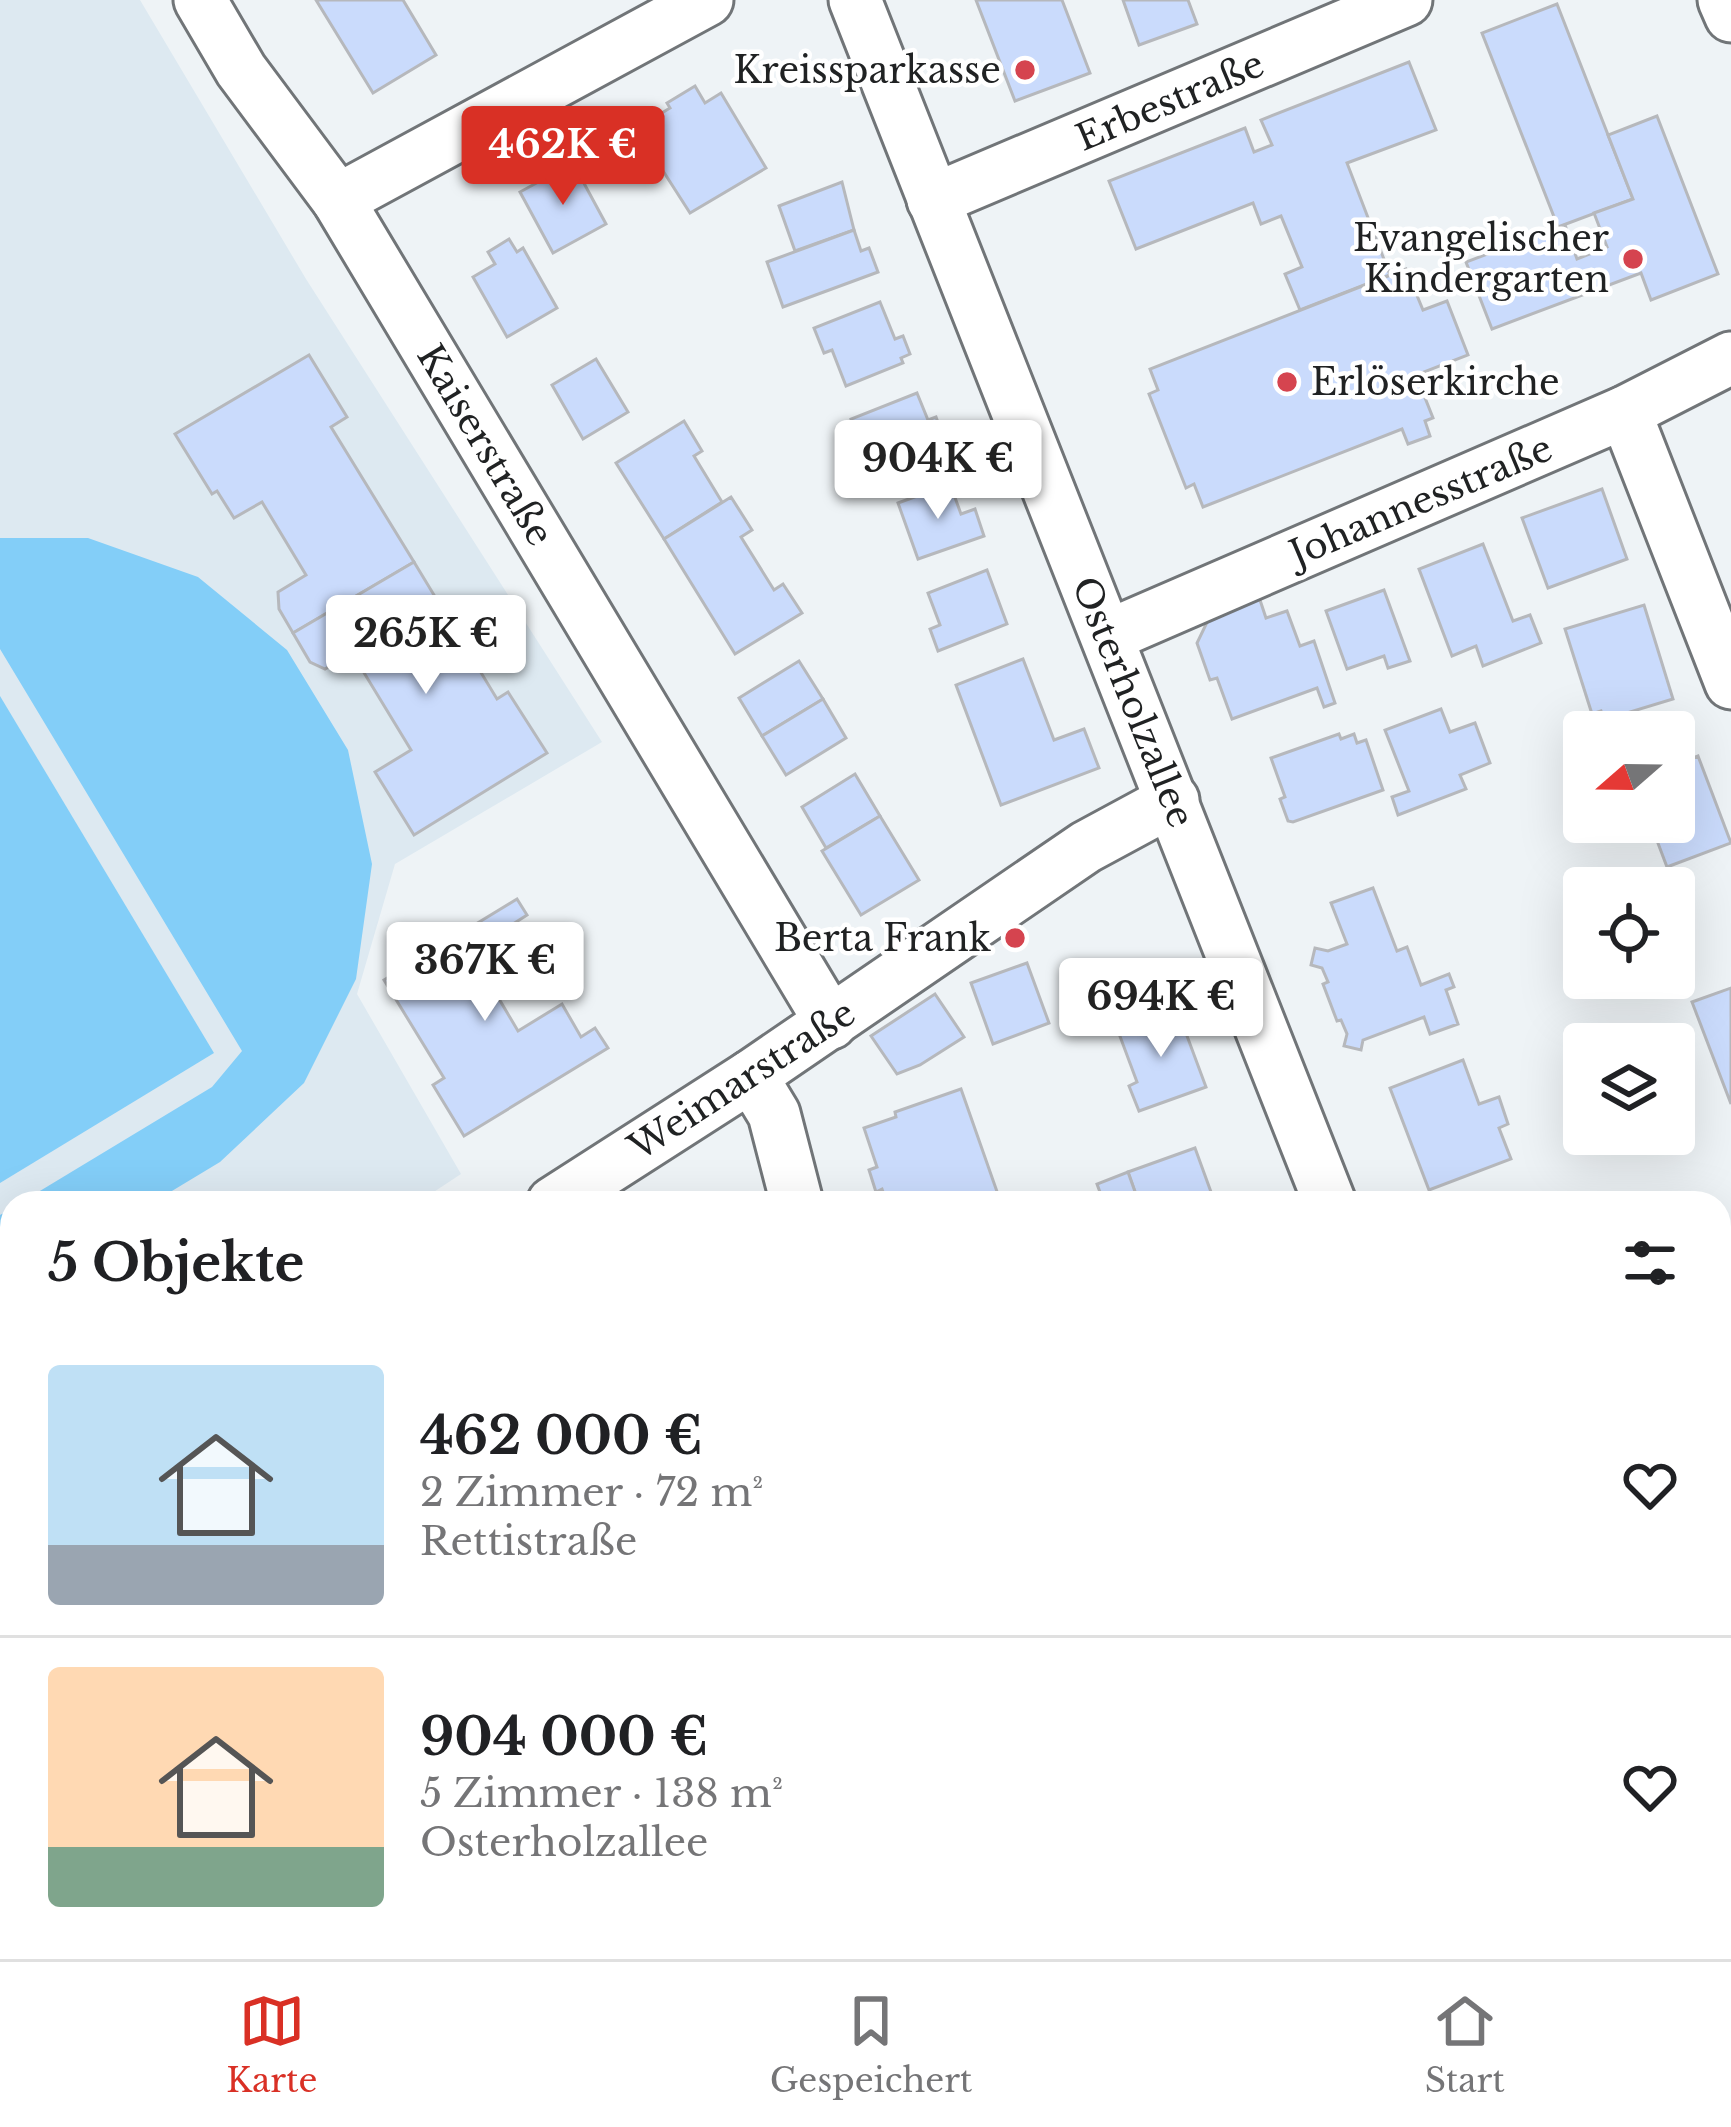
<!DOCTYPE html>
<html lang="de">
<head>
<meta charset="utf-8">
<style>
	body { margin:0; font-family:"Libre Baskerville",serif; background:#f2f2f2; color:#202124; height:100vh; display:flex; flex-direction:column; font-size:45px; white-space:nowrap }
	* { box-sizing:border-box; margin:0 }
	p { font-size:39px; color:#757577 }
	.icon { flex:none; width:66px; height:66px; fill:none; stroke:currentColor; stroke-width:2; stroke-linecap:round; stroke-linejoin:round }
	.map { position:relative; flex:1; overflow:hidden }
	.panel { position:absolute; left:0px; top:1191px; width:1731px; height:768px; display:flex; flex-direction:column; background:#fff; border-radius:36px 36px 0 0; box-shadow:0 12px 48px #0002 }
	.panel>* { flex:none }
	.needle { width:78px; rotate:250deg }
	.fabs { position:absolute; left:1563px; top:711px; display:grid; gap:24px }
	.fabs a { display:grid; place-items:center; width:132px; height:132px; border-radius:12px; background:#fff; box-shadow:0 12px 48px #0002; font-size:60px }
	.price { position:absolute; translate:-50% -102px; padding:0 27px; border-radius:12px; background:#fff; color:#222; font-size:39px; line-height:78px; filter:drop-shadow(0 3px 6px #0008) }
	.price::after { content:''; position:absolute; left:50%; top:72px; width:36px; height:27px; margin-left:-18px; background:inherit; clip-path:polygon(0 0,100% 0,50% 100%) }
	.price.current { background:#d93025; color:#fff }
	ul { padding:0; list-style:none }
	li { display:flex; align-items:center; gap:36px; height:300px; padding:0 48px }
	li+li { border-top:3px solid #e0e0e0 }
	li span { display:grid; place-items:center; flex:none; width:336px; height:240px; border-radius:12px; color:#555 }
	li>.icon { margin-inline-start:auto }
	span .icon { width:144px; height:144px; fill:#fffc; stroke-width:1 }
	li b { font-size:51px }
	h2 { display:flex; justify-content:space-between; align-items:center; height:144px; padding:0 48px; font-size:51px }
	.dock { display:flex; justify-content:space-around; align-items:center; height:168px; border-top:3px solid #e0e0e0; background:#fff; font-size:33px; color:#757577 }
	.dock a { display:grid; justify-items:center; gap:6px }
	.dock .current { color:#d93025 }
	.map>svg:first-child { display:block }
	.built { fill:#dde9f1 }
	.green { fill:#83cef8 }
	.building { fill:#cadbfc; stroke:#b6b8bc; stroke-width:3 }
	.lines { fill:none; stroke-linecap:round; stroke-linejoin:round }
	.minor-casing { stroke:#717578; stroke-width:57 }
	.minor { stroke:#fff; stroke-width:51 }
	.poi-dot { fill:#d5444f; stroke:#fff; stroke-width:4.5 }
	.labels { text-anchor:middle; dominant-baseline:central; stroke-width:9; stroke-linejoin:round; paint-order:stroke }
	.poi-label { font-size:36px; fill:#202223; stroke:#fff; text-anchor:end }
	.street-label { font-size:36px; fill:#202223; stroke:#fff }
</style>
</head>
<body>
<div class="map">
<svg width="1731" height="1959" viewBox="0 0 1731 1959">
	<rect width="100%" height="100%" fill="#eef3f6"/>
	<polygon class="built" points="0,0 140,0 306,279 602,742 395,864 357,994 461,1174 417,1203 12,1203 12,1459 0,1467"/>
	<g class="green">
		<polygon points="0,538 88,538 198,577 287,650 348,750 372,864 356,979 304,1083 220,1162 152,1203 20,1203 212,1087 242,1051 0,649"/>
		<polygon points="0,696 214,1053 0,1183"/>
		<polygon points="12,1208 12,1288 0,1295 0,1215"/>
	</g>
	<g class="building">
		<polygon points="316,0 403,0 436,55 373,93"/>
		<polygon points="976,0 1062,0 1090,73 1015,101"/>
		<polygon points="1123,0 1188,0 1197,24 1139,45"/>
		<polygon points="1557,4 1633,199 1558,227 1482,33"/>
		<polygon points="1409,62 1436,130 1347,163 1390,275 1300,310 1285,274 1302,267 1281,216 1261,224 1253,203 1136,249 1109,181 1245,128 1254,152 1272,145 1261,120"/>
		<polygon points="695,86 705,103 721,93 766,168 690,213 633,124 647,116 650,120 670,108 667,103"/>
		<polygon points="1657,116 1718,274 1651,300 1641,273 1492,329 1466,262 1565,225 1577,259 1607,247 1594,213 1633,199 1608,135"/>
		<polygon points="573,163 606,224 553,253 520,192"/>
		<polygon points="842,182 854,230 795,251 779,206"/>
		<polygon points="854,230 861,251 869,248 878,272 783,307 767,262"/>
		<polygon points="509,239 517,252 523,248 557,308 507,337 473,277 495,264 488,252"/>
		<polygon points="1406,269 1423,310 1447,301 1468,355 1416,375 1433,418 1425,421 1430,436 1408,444 1402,429 1203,507 1194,484 1186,488 1149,394 1158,390 1150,369"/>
		<polygon points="880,302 895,339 903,336 910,354 901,358 903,363 846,386 832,350 824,353 814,328"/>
		<polygon points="309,355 347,417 331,427 414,562 293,633 279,609 278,592 306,575 262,502 234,518 217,491 212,494 175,434"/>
		<polygon points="596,359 628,412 583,439 552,385"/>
		<polygon points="917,393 928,420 936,417 947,447 872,475 871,471 860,474 852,450 861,447 851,419"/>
		<polygon points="684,421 702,451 694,456 722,502 664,539 616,463"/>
		<polygon points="950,484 961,514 975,509 984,536 918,559 898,503"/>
		<polygon points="1602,489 1627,559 1548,588 1522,518"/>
		<polygon points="731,497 752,530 741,537 774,590 783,584 802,613 735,654 664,539"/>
		<polygon points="1483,544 1513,621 1530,615 1541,643 1483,666 1476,646 1452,656 1419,569"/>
		<polygon points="414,562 497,699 508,692 547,753 414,835 375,772 411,750 352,653 325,669 310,662 293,633"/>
		<polygon points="987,570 1007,624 938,651 930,629 940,625 928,593"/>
		<polygon points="1384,590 1410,661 1388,668 1384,656 1347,669 1326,611"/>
		<polygon points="1259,597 1266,618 1287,611 1300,646 1314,641 1335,703 1324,707 1317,688 1232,719 1217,678 1210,680 1197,643 1211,614"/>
		<polygon points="1644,605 1673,699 1604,720 1601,711 1592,714 1565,629"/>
		<polygon points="1023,659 1054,740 1084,729 1099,768 1001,805 956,685"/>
		<polygon points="799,661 823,699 762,736 739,698"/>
		<polygon points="823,699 846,738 786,775 762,736"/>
		<polygon points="1441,709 1450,732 1475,723 1490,763 1460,775 1466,789 1398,815 1392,797 1409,791 1385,730"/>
		<polygon points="1339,734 1341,739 1354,734 1357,743 1366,740 1383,790 1293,822 1288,821 1280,799 1285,797 1271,758"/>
		<polygon points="1698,756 1731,843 1667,867 1650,822 1674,822 1674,765"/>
		<polygon points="855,774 880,816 826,848 802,807"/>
		<polygon points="880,816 919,880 861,915 822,851"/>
		<polygon points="1373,888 1397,951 1407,947 1421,985 1449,974 1454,987 1446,990 1458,1024 1430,1034 1424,1017 1363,1040 1361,1050 1344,1046 1347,1034 1341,1020 1337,1021 1323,984 1328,982 1322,968 1311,965 1315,948 1328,951 1347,944 1331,903"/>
		<polygon points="517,899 527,915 513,924 531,956 489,982 518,1031 562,1004 581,1037 595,1028 608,1048 464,1136 433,1085 444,1078 384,980"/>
		<polygon points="1027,963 1049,1023 993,1044 971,983"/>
		<polygon points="1731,988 1731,1104 1692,1002"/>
		<polygon points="935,994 964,1037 920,1065 897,1074 871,1036"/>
		<polygon points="1177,1009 1206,1087 1139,1111 1129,1086 1137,1082 1118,1031"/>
		<polygon points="1463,1060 1479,1104 1499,1097 1508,1124 1499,1128 1511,1159 1429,1190 1390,1088"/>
		<polygon points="961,1089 1001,1203 887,1203 882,1189 876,1192 869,1170 877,1167 864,1128 896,1117 895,1112"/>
		<polygon points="1195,1148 1215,1203 1139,1203 1128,1172"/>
		<polygon points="1128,1172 1139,1203 1104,1203 1097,1184"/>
		<polygon points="12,1607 12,1657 0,1639 0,1615"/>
		<polygon points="1731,1713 1731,1797 1719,1802 1719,1718"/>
		<polygon points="99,1947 173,1947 177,1959 104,1959"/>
		<polygon points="322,1947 386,1947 390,1959 327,1959"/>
		<polygon points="509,1947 577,1947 580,1956 514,1959"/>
		<polygon points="1211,1947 1329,1947 1331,1959 1214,1959"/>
	</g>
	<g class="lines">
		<g class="minor-casing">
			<g id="minor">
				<polyline points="200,0 241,70 338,200 831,1023"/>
				<polyline points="855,0 1330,1203"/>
				<polyline points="1724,0 1731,16"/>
				<polyline points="338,200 707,0"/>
				<polyline points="933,200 1406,0"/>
				<polyline points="1625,412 1731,683"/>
				<polyline points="1108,636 1625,412 1731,358"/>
				<polyline points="751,1076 774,1114 797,1203"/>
				<polyline points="553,1203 751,1076 1086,847 1173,800"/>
				<polyline points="0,1551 12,1544"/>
				<polyline points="0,1780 12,1814"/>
				<polyline points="1719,1847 1731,1842"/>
				<polyline points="59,1947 63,1959"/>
				<polyline points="465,1947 470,1959"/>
				<polyline points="992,1947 995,1959"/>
				<polyline points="1621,1947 1626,1959"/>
			</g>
		</g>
		<use href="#minor" class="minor"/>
	</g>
	<g class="poi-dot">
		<circle cx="1025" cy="70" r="12"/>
		<circle cx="1633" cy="259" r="12"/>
		<circle cx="1287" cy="382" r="12"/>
		<circle cx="1015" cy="938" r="12"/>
	</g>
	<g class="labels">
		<g class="poi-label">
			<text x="1001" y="70">Kreissparkasse</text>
			<text x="1609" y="238">Evangelischer<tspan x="1609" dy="41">Kindergarten</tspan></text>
			<text x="1311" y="382" text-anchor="start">Erlöserkirche</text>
			<text x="991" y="938">Berta Frank</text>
		</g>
		<g class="street-label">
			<text transform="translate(1170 101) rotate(-23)">Erbestraße</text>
			<text transform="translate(485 445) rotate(59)">Kaiserstraße</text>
			<text transform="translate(1421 501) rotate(-23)">Johannesstraße</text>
			<text transform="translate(1133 702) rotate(68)">Osterholzallee</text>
			<text transform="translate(742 1080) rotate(-33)">Weimarstraße</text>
		</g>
	</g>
</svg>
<div class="fabs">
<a><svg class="needle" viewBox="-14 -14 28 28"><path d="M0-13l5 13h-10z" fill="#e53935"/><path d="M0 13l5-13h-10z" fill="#757577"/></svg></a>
<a><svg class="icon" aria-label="locate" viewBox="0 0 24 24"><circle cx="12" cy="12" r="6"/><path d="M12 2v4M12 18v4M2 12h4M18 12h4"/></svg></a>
<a><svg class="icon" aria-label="layers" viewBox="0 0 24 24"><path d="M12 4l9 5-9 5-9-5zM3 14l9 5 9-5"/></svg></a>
</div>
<b class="price current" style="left:563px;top:208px">462K €</b>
<b class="price" style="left:938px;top:522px">904K €</b>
<b class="price" style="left:426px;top:697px">265K €</b>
<b class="price" style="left:485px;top:1024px">367K €</b>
<b class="price" style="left:1161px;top:1060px">694K €</b>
<section class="panel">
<h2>5 Objekte<svg class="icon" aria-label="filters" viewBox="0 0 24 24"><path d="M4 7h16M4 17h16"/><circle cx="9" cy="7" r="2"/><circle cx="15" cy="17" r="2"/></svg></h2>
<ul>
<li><span style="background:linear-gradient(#bfe0f5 75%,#9aa5b1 0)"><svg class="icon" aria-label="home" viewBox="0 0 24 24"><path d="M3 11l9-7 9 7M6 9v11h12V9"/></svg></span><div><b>462 000 €</b><p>2 Zimmer · 72 m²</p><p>Rettistraße</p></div><svg class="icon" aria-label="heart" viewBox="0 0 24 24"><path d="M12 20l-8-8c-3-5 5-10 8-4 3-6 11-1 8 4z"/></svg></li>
<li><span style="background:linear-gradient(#ffd9b3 75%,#7fa58c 0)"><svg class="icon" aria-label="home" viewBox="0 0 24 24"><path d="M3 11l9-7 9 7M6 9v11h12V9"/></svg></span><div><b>904 000 €</b><p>5 Zimmer · 138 m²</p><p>Osterholzallee</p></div><svg class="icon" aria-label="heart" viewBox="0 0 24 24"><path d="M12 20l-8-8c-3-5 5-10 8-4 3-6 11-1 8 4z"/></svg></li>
</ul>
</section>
</div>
<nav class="dock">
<a class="current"><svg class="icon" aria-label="map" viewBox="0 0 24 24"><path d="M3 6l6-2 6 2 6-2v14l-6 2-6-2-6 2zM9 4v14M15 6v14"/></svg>Karte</a>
<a><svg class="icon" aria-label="saved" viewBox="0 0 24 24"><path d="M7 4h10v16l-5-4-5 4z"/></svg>Gespeichert</a>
<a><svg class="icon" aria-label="home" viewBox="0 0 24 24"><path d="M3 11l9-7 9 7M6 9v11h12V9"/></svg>Start</a>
</nav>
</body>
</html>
